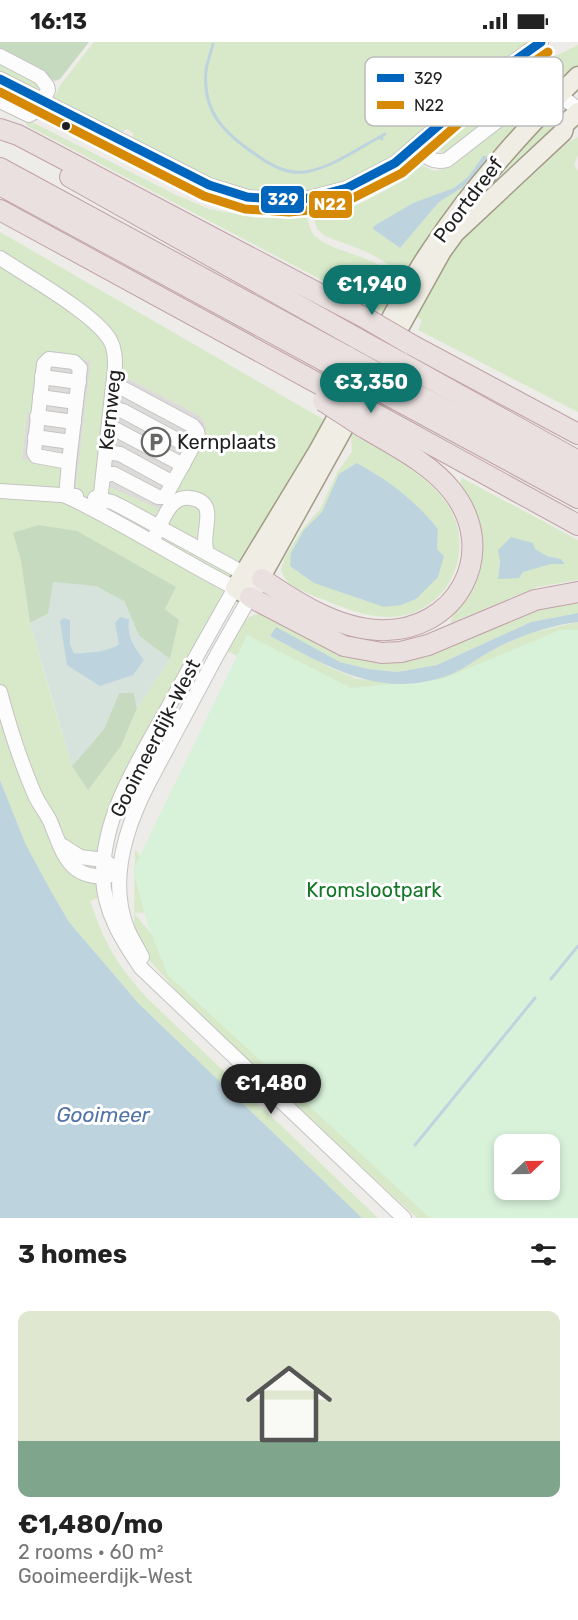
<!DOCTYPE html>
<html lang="en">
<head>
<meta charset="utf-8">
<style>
	body { margin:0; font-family:Rubik,sans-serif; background:#f2f2f2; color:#222; height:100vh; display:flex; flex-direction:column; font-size:22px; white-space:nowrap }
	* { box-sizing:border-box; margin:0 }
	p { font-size:20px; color:#767676 }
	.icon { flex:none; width:33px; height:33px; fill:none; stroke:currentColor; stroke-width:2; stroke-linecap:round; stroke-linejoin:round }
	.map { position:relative; height:1176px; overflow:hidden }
	.details { display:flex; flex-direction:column; background:#fff; flex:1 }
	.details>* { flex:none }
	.needle { width:39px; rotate:68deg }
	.fabs { position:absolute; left:494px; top:1092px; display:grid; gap:12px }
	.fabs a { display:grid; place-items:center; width:66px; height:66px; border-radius:12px; background:#fff; box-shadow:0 3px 9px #0003; font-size:30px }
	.price { position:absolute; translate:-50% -51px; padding:0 14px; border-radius:21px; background:#0f766e; color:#fff; font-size:20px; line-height:39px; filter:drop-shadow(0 2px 3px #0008) }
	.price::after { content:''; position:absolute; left:50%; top:36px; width:18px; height:14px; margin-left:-9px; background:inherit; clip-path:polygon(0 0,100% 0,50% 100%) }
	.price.selected { background:#222; color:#fff }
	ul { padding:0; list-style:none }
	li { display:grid; align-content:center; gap:12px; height:318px; padding:0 18px }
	li span { display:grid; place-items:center; height:186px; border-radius:12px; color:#555 }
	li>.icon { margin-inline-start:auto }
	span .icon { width:108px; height:108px; fill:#fffc; stroke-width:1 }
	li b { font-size:26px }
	h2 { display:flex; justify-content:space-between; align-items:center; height:72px; padding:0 18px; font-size:26px }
	.status { display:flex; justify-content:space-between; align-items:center; height:42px; padding:0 30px; background:#fff; direction:ltr }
	.status svg { height:16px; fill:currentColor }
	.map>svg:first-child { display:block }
	.residential { fill:#dcdbd9 }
	.grass { fill:#d7e9c9; fill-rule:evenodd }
	.forest { fill:#c6dabf }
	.wetland { fill:#d6e3dd; fill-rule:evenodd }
	.park { fill:#d8f2da; fill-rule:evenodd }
	.water { fill:#bdd4de }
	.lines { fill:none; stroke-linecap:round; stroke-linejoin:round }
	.stream { stroke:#bdd4de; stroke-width:3 }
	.minor-casing { stroke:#c4c4c2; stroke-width:16 }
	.major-casing { stroke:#a29c86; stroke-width:21 }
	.highway-casing { stroke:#c0a1a7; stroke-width:22 }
	.minor { stroke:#fcfcfc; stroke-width:14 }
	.major { stroke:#f0ede5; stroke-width:18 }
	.highway { stroke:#eae0e0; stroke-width:20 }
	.highway-bridge-casing { stroke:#c0a1a7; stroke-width:22; stroke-linecap:butt }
	.highway-bridge { stroke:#eae0e0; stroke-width:20 }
	.bus-1-casing { stroke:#fff; stroke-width:14 }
	.bus-2-casing { stroke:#fff; stroke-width:14 }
	.bus-1 { stroke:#0065bd; stroke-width:9 }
	.bus-2 { stroke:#d58905; stroke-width:9 }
	.bus-dot { fill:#1f1f1f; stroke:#fff; stroke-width:2 }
	.labels { text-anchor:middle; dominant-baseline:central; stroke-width:6; stroke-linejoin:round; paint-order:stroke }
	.street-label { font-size:20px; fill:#1f1f1f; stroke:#fff }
	.poi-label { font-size:20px; fill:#1f1f1f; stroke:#fff; text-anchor:start }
	.park-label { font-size:20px; fill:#137825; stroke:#fff }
	.water-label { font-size:21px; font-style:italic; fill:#5174a9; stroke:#fff }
	.key { fill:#fff; stroke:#bcbcbc; stroke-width:1.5 }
	.key-label { font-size:16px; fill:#1f1f1f }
	.line-badge { stroke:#fff; stroke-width:2 }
	.badge-label { font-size:16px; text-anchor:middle; font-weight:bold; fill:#fff }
</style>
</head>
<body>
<div class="status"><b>16:13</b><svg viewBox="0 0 49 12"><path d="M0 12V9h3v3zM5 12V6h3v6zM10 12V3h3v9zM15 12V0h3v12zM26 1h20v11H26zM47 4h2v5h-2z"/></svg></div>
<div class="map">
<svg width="578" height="1176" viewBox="0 0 578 1176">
	<rect width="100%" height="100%" fill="#edece8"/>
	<g class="residential">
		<polygon points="42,313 91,319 76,446 63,445 22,417 27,371 35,371"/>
		<polygon points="127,336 197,372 202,375 206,384 206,389 163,465 158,468 107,444 120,341"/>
	</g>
	<g class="grass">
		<path d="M 94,0 L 531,0 C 503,23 475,47 447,70 C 390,117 342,160 262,152 C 220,148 170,117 132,98 L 133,91 L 127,87 L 118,92 L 53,57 L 61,42 Z"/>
		<polygon points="578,3 578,32 563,39 547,38 538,40 450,108 444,111 437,108 527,30 539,22"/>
		<polygon points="0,19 40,42 37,47 0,31"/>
		<path d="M 536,58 L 541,62 L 402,243 C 399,217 347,203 325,194 L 317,187 L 313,173 L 317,175 C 356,167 390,149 420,123 L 435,129 L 451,125 L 469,108 ZM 483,114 L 487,117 L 463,145 L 439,160 L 400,206 L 374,188 L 413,161 L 450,148 L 459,143 L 468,135 Z"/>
		<path d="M 45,66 C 76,82 107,98 138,115 C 195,144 257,179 324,161 C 352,153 377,139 401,123 L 410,120 C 390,140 361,154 334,162 C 255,186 204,162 135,126 C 104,110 73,93 42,77 L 40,73 Z"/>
		<polygon points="554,66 564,75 486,147 500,125 552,74"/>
		<path d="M 28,78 L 176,153 L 209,167 L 257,176 L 307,176 C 309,182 310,188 314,193 C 332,212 379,213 396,237 L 395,248 L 383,270 L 26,83 Z"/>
		<polygon points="578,95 578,113 574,123 578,129 578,370 418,288 422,278 413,273 464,190 494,169 566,102"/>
		<path d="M 0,190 L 328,380 L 112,771 L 102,854 L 90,859 C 105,902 116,922 147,956 L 378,1176 L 362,1176 L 139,962 L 69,880 L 51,849 L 26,803 L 0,738 ZM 42,313 L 91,319 L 76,446 L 63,445 L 66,422 L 22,417 L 27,371 L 35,372 ZM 127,336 L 197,372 C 204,377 206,382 206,389 L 163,465 L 160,467 L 107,444 L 120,341 ZM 13,491 L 176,545 L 165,567 L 179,578 L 170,617 L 137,666 L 121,704 L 88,747 L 72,724 L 50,651 L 30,581 L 21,519 Z"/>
		<path d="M 351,391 C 385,411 427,430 449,465 C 475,507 451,566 400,574 C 374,578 348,568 325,558 C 314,554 297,548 288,540 C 285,537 283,532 281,528 L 285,515 L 303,486 L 320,467 L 338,429 L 352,410 ZM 358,421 C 388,439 417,460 438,487 L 437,507 L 362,558 L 290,524 C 293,497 308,488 324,468 C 335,453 346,437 358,421 Z"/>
		<path d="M 462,436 L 578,498 L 578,538 L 537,545 L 451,581 C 451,570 463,563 468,553 C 487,512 483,479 460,441 ZM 535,507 L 547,514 L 561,517 L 565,522 L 551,522 L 522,530 L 518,536 L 498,536 L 500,519 Z"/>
		<path d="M 578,556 L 578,571 L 531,580 L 437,623 L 397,630 L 368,627 L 340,620 L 276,586 L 271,594 L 329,625 L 357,637 L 421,640 L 453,631 L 492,608 L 530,591 L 578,580 L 578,620 L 398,671 L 279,635 L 227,609 C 234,597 243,570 261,572 C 265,572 270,575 274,577 L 423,613 L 450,606 L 513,574 Z"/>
		<polygon points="135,807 154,835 197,867 134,871 166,910 447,1176 417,1176 200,975 150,919 134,887"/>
	</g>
	<g class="forest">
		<polygon points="0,0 89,0 60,37 55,39 14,14 0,8"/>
		<polygon points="38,483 77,489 176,545 165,567 179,578 170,617 139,594 124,559 48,572 30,581 21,519 13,491"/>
		<polygon points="119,651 134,651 137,666 121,704 88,748 72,724 104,687"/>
	</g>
	<path class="wetland" d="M 53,540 L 96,544 L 124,559 L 139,594 L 170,617 L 137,666 L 134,651 L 119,651 L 104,687 L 72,724 L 30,581 L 48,572 ZM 128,577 C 128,595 134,604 144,618 L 67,623 L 70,602 L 74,611 C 82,612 112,609 117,605 C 123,599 125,585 128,577 Z"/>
	<path class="park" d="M 560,588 L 578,588 L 578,1176 L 430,1176 L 168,933 L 148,884 L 133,828 L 247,593 L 351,646 L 443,637 ZM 504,1102 L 549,1102 L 549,1148 L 504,1148 Z"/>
	<g class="water">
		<polygon points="483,114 487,114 487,117 463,145 439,160 400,206 373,187 374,184 413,161 454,146 468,135"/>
		<path d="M 357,421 C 388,438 417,460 438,487 L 437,507 L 444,514 L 438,535 L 416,557 L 401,563 L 384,565 L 314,541 L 290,524 L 291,511 L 304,488 L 322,470 L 339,432 Z"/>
		<polygon points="511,495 533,501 535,507 547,514 561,517 565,522 551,522 523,530 519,536 498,537 500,519 498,508"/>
		<path d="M 578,571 L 578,580 C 548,584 518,594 491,609 C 478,616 465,626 452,632 C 381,659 331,626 270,594 L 276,585 L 340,620 L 368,627 L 397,630 L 437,623 L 531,580 Z"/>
		<path d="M 120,575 L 129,577 C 127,595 134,604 144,618 L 133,633 L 100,644 L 67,623 L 60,579 L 64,576 L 70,578 L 70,602 L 74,611 C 85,612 112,609 119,602 L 115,581 Z"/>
		<polygon points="0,738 26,803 51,849 69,880 139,962 362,1176 0,1176"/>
	</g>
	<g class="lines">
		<g class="stream">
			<path d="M 213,2 C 211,11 207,20 206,29 C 202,71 226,93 258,114 C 272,124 287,132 305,130 C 331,126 357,107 380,95"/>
			<polyline points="411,72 437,49"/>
			<polyline points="382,97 380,95 385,92"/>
			<polyline points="551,937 578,904"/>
			<polyline points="415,1103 535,956"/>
		</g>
		<g class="minor-casing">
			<g id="minor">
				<polyline points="0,14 40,35 47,44 48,48 38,68 29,73 0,59"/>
				<polyline points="0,37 209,143 247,155 288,158 309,156 347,146 395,121 506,25 541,0"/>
				<path d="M 415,104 C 425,114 432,122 447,118 L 532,52 L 543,46 L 563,50 L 566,58 L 578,67"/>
				<path d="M 0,216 C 27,234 95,272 110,298 C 115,307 115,316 115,326 L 99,469"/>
				<polygon points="49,317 74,320 80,326 69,420 36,414 34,410 44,322"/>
				<polyline points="42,335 79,340"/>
				<polyline points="40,355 76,360"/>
				<polyline points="111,366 123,369 192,406"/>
				<polyline points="37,375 74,380"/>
				<polyline points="109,384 183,423"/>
				<polyline points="35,395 71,400"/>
				<polyline points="106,410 120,412 173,441"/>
				<polyline points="103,436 109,432 114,432 158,455 165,455 198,395 197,389 193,384 124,347 118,347 112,350"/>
				<polyline points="0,449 76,454"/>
				<path d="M 66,454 C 124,481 178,517 235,546 C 213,585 191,623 170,662 C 141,715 102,772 103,835 C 104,870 122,898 141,926 L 404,1176"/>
				<polyline points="66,454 69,420"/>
				<polyline points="95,456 112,460 124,466 245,532"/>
				<path d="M 156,492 C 163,478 170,453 190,456 C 223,460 197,494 208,512"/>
				<path d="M 0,650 C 9,684 20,718 34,751 C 38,761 45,769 50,779 C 57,795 62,816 76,827 C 86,834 100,836 112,833"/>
				<polyline points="63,804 80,815 104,818 110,823"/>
				<path d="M 142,915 C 137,905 131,896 127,886 C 108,838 126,785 148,742 L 218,611 L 250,555"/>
			</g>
		</g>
		<g class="major-casing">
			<g id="major">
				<path d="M 379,299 C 395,269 411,237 431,208 C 473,144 524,88 578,34"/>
				<polyline points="365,324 317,411 235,546 250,555 442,209 455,191 563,90 565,82 578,70"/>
			</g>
		</g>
		<g class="highway-casing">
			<g id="highway">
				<polyline points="0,87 18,93 369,278"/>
				<polyline points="0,126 348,315"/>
				<polyline points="70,135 358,297"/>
				<polyline points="0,143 341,328"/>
				<polyline points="0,168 330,348"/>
				<polyline points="410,302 578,392"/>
				<polyline points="400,320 578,419"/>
				<polyline points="390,338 578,439"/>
				<polyline points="382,350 578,456"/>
				<polyline points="372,370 578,483"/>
				<path d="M 262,537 C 296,560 336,586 378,588 C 456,592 501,511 452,449 C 430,421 393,403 363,385"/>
				<polyline points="250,555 344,604 382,611 401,610 428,603 535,558 578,550"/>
			</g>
		</g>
		<use href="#minor" class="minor"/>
		<use href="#major" class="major"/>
		<use href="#highway" class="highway"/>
		<g class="highway-bridge-casing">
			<g id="highway-bridge">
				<polyline points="369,278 410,302"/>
				<polyline points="358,297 400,320"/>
				<polyline points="348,315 390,338"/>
				<polyline points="341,328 382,350"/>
				<polyline points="330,348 372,370"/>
				<polyline points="323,359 363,385"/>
			</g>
		</g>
		<use href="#highway-bridge" class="highway-bridge"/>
		<g class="bus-1-casing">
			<polyline id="bus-1" points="0,37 209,143 247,155 288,158 309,156 347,146 395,121 506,25 541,0"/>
		</g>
		<g class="bus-2-casing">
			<polyline id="bus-2" points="0,50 204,154 245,167 289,170 311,168 351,157 402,131 513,34 548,10"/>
		</g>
		<use href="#bus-1" class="bus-1"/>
		<use href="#bus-2" class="bus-2"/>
	</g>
	<defs>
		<g id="parking-ring" transform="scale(1.5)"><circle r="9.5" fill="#fff" stroke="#676765" stroke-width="1.5"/><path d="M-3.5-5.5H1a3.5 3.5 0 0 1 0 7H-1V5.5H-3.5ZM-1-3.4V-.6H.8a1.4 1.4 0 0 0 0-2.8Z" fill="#676765"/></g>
	</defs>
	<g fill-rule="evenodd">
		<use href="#parking-ring" x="156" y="400"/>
	</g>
	<circle class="bus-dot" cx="66" cy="84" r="5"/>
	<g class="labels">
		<g class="street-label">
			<text transform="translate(468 158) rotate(-53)">Poortdreef</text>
			<text transform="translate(110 368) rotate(-84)">Kernweg</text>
			<text transform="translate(155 696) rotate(-63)">Gooimeerdijk-West</text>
		</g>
		<g class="poi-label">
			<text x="177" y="400">Kernplaats</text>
		</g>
		<g class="park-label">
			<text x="374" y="848">Kromslootpark</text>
		</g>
		<g class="water-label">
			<text x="103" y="1072">Gooimeer</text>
		</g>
	</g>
	<rect x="365" y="15" width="198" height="69" rx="9" class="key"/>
	<rect x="377" y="32" width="27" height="8" fill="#0065bd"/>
	<rect x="377" y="59" width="27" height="8" fill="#d58905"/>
	<g class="key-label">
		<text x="414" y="42">329</text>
		<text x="414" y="69">N22</text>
	</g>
	<g class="line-badge">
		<rect x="260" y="143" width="45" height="29" rx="6" fill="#0065bd"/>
		<rect x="308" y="148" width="45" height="29" rx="6" fill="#d58905"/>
	</g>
	<g class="badge-label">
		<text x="283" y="163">329</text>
		<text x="330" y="168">N22</text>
	</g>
</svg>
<div class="fabs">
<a><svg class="needle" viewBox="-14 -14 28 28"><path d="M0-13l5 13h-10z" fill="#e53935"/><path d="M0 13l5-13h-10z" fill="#767676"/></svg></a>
</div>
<b class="price" style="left:372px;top:274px">€1,940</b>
<b class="price" style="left:371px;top:372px">€3,350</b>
<b class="price selected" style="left:271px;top:1073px">€1,480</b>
</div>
<section class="details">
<h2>3 homes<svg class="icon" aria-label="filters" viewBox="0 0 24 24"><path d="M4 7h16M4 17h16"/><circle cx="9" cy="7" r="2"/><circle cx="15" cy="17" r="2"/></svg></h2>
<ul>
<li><span style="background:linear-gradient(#dfe7d0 70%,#7fa58c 0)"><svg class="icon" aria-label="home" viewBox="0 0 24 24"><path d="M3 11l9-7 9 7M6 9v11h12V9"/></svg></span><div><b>€1,480/mo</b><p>2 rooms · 60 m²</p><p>Gooimeerdijk-West</p></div></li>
</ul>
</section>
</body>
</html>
